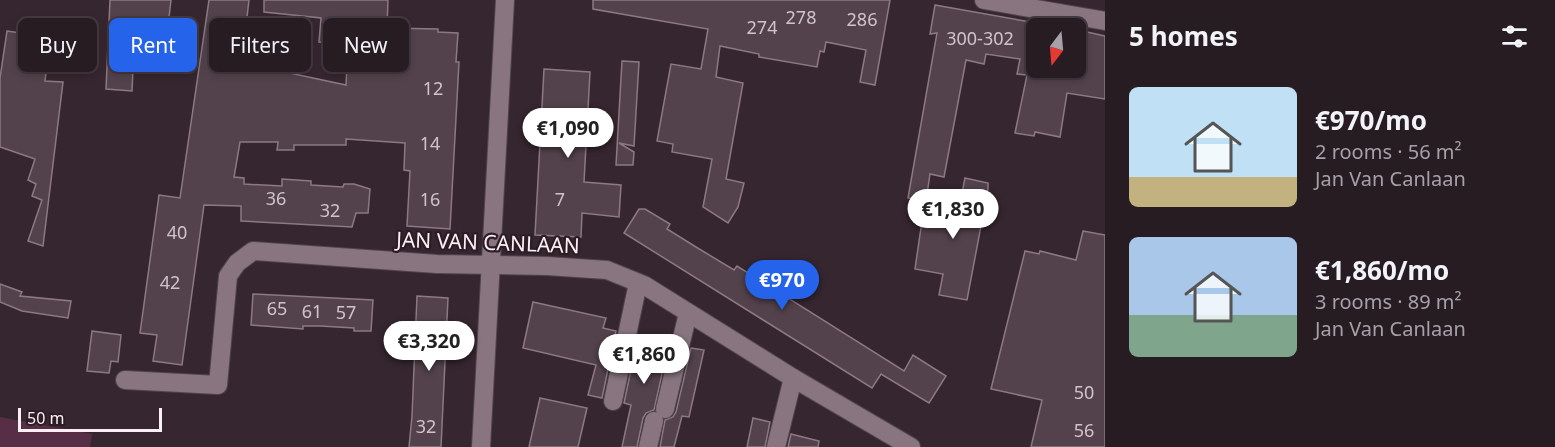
<!DOCTYPE html>
<html lang="en">
<head>
<meta charset="utf-8">
<style>
	body { margin:0; font-family:"Noto Sans",sans-serif; background:#30252b; color:#f1f3f6; height:100vh; display:flex; flex-direction:column; font-size:22px; white-space:nowrap }
	* { box-sizing:border-box; margin:0 }
	p { font-size:20px; color:#a5a1a6 }
	.icon { flex:none; width:33px; height:33px; fill:none; stroke:currentColor; stroke-width:2; stroke-linecap:round; stroke-linejoin:round }
	.map { position:relative; flex:1; overflow:hidden }
	.panel { display:flex; flex-direction:column; background:#281c23; width:450px }
	.panel>* { flex:none }
	.guide { position:absolute; left:18px; top:18px; width:570px; height:54px; display:flex; gap:12px }
	.needle { width:39px; rotate:196deg }
	.fabs { position:absolute; left:1026px; top:18px; display:grid; gap:12px }
	.fabs a { display:grid; place-items:center; width:60px; height:60px; border-radius:9px; background:#281c23; box-shadow:0 3px 9px #0003,0 0 0 2px #443a41; font-size:30px }
	.scale { position:absolute; left:18px; bottom:15px; width:144px; box-sizing:border-box; padding-left:6px; border:3px solid #faeff4; border-top:0; font-size:16px; line-height:21px; white-space:nowrap; color:#faeff4; -webkit-text-stroke:4px #2c1d25; paint-order:stroke }
	.price { position:absolute; translate:-50% -51px; padding:0 14px; border-radius:21px; background:#fff; color:#222; font-size:20px; line-height:39px; filter:drop-shadow(0 2px 3px #0008) }
	.price::after { content:''; position:absolute; left:50%; top:36px; width:18px; height:14px; margin-left:-9px; background:inherit; clip-path:polygon(0 0,100% 0,50% 100%) }
	.price.active { background:#2563eb; color:#fff }
	ul { padding:0; list-style:none }
	li { display:flex; align-items:center; gap:18px; height:150px; padding:0 24px }
	li span { display:grid; place-items:center; flex:none; width:168px; height:120px; border-radius:9px; color:#555 }
	li>.icon { margin-inline-start:auto }
	span .icon { width:72px; height:72px; fill:#fffc; stroke-width:1 }
	li b { font-size:26px }
	h2 { display:flex; justify-content:space-between; align-items:center; height:72px; padding:0 24px; font-size:26px }
	.tag { padding:0 21px; border-radius:9px; background:#281c23; box-shadow:0 3px 9px #0003,0 0 0 2px #443a41; font-size:21px; line-height:54px }
	.tag.active { background:#2563eb; color:#fff }
	main { display:flex; flex:1; min-height:0 }
	.map>svg:first-child { display:block }
	.green { fill:#562e45 }
	.building { fill:#53424b; stroke:#8c7983; stroke-width:1.5 }
	.lines { fill:none; stroke-linecap:round; stroke-linejoin:round }
	.minor-casing { stroke:#52454c; stroke-width:20 }
	.minor { stroke:#88757f; stroke-width:18 }
	.labels { text-anchor:middle; dominant-baseline:central; stroke-width:4.5; stroke-linejoin:round; paint-order:stroke }
	.number-label { font-size:18px; fill:#d0c4ca }
	.street-label { font-size:21px; fill:#faeff4; stroke:#2c1d25 }
</style>
</head>
<body>
<main>
<div class="map">
<svg width="1105" height="447" viewBox="0 0 1105 447">
	<rect width="100%" height="100%" fill="#36262f"/>
	<polygon class="green" points="0,417 92,434 90,447 0,447"/>
	<g class="building">
		<polygon points="110,0 171,0 168,26 160,25 159,30 135,27 132,91 106,89"/>
		<polygon points="209,0 249,0 244,43 269,47 266,68 346,85 348,44 319,42 321,18 264,12 264,0 388,0 387,28 438,29 438,32 458,33 456,62 459,62 450,229 407,226 410,171 404,170 405,143 346,139 346,145 294,145 294,150 277,150 278,142 240,142 234,177 244,178 244,184 282,186 282,179 311,181 311,185 343,187 344,184 354,184 370,189 368,213 356,213 352,227 241,221 241,206 204,205 182,365 153,361 157,335 140,333 159,195 180,198"/>
		<polygon points="593,0 890,0 875,85 860,82 866,50 826,42 824,52 820,51 817,67 759,57 759,54 720,46 716,77 743,83 726,179 744,183 738,207 728,223 703,207 712,159 672,152 673,144 657,141 671,64 701,69 708,29 593,9"/>
		<polygon points="935,5 1036,23 1036,68 1076,68 1076,46 1078,30 1105,36 1105,99 1067,93 1060,137 1035,132 1034,136 1015,133 1027,75 1017,74 1020,59 986,54 984,64 966,60 944,177 930,174 926,201 908,198 937,33 930,34"/>
		<polygon points="7,31 34,35 30,61 37,61 37,70 40,70 40,73 46,73 45,81 63,82 43,246 28,241 42,200 32,196 36,184 28,180 35,159 0,147 0,78"/>
		<polygon points="622,61 639,62 634,146 619,143 634,152 633,165 616,165"/>
		<polygon points="544,69 590,72 584,182 621,185 619,217 582,213 581,237 535,235"/>
		<polygon points="965,178 988,183 988,189 967,300 939,295 943,274 915,269 924,207 958,213"/>
		<polygon points="639,209 645,209 670,224 667,229 696,247 734,270 737,266 904,371 913,355 946,376 929,403 881,374 872,388 624,233"/>
		<polygon points="1083,231 1105,235 1105,447 1031,447 1042,400 991,389 1025,251 1039,254 1040,251 1076,260"/>
		<polygon points="0,284 22,292 20,296 71,301 68,318 22,311 0,302"/>
		<polygon points="253,294 373,300 371,331 354,331 354,328 320,326 303,326 303,329 251,325"/>
		<polygon points="417,296 448,298 441,447 409,447 412,416"/>
		<polygon points="533,302 606,318 603,328 616,331 602,398 588,395 596,365 523,348"/>
		<polygon points="92,331 121,335 118,362 111,361 109,373 87,371"/>
		<polygon points="638,336 669,343 654,410 646,413 643,418 637,447 622,447 631,405 624,403"/>
		<polygon points="691,348 704,350 689,417 682,416 674,447 660,447 665,420 673,417 676,412"/>
		<polygon points="540,398 587,408 578,447 529,447"/>
		<polygon points="753,418 770,422 765,447 747,447"/>
		<polygon points="791,434 819,441 818,447 788,447"/>
	</g>
	<g class="lines">
		<g class="minor-casing">
			<g id="minor">
				<polyline points="984,0 1105,21"/>
				<polyline points="125,380 218,385 228,276 237,263 253,251 437,264 547,266 607,270 644,285 793,378 911,447"/>
				<polyline points="613,401 638,283"/>
				<polyline points="665,409 688,313"/>
				<polyline points="481,447 505,0"/>
				<polyline points="648,447 654,421"/>
				<polyline points="776,447 793,378"/>
			</g>
		</g>
		<use href="#minor" class="minor"/>
	</g>
	<g class="labels">
		<g class="number-label">
			<text x="801" y="17">278</text>
			<text x="862" y="19">286</text>
			<text x="762" y="27">274</text>
			<text x="980" y="38">300-302</text>
			<text x="433" y="88">12</text>
			<text x="430" y="143">14</text>
			<text x="276" y="198">36</text>
			<text x="430" y="199">16</text>
			<text x="560" y="199">7</text>
			<text x="330" y="210">32</text>
			<text x="177" y="232">40</text>
			<text x="170" y="282">42</text>
			<text x="277" y="308">65</text>
			<text x="312" y="311">61</text>
			<text x="346" y="312">57</text>
			<text x="1084" y="392">50</text>
			<text x="426" y="426">32</text>
			<text x="1084" y="430">56</text>
		</g>
		<g class="street-label">
			<text transform="translate(488 242) rotate(2)">JAN VAN CANLAAN</text>
		</g>
	</g>
</svg>
<div class="fabs">
<a><svg class="needle" viewBox="-14 -14 28 28"><path d="M0-13l5 13h-10z" fill="#e53935"/><path d="M0 13l5-13h-10z" fill="#a5a1a6"/></svg></a>
</div>
<div class="scale">50 m</div>
<b class="price" style="left:568px;top:159px">€1,090</b>
<b class="price" style="left:953px;top:240px">€1,830</b>
<b class="price active" style="left:782px;top:311px">€970</b>
<b class="price" style="left:429px;top:372px">€3,320</b>
<b class="price" style="left:644px;top:385px">€1,860</b>
<div class="guide">
<a class="tag">Buy</a>
<a class="tag active">Rent</a>
<a class="tag">Filters</a>
<a class="tag">New</a>
</div>
</div>
<section class="panel">
<h2>5 homes<svg class="icon" aria-label="filters" viewBox="0 0 24 24"><path d="M4 7h16M4 17h16"/><circle cx="9" cy="7" r="2"/><circle cx="15" cy="17" r="2"/></svg></h2>
<ul>
<li><span style="background:linear-gradient(#bfe0f5 75%,#c2b280 0)"><svg class="icon" aria-label="home" viewBox="0 0 24 24"><path d="M3 11l9-7 9 7M6 9v11h12V9"/></svg></span><div><b>€970/mo</b><p>2 rooms · 56 m²</p><p>Jan Van Canlaan</p></div></li>
<li><span style="background:linear-gradient(#a9c7e8 65%,#7fa58c 0)"><svg class="icon" aria-label="home" viewBox="0 0 24 24"><path d="M3 11l9-7 9 7M6 9v11h12V9"/></svg></span><div><b>€1,860/mo</b><p>3 rooms · 89 m²</p><p>Jan Van Canlaan</p></div></li>
</ul>
</section>
</main>
</body>
</html>
